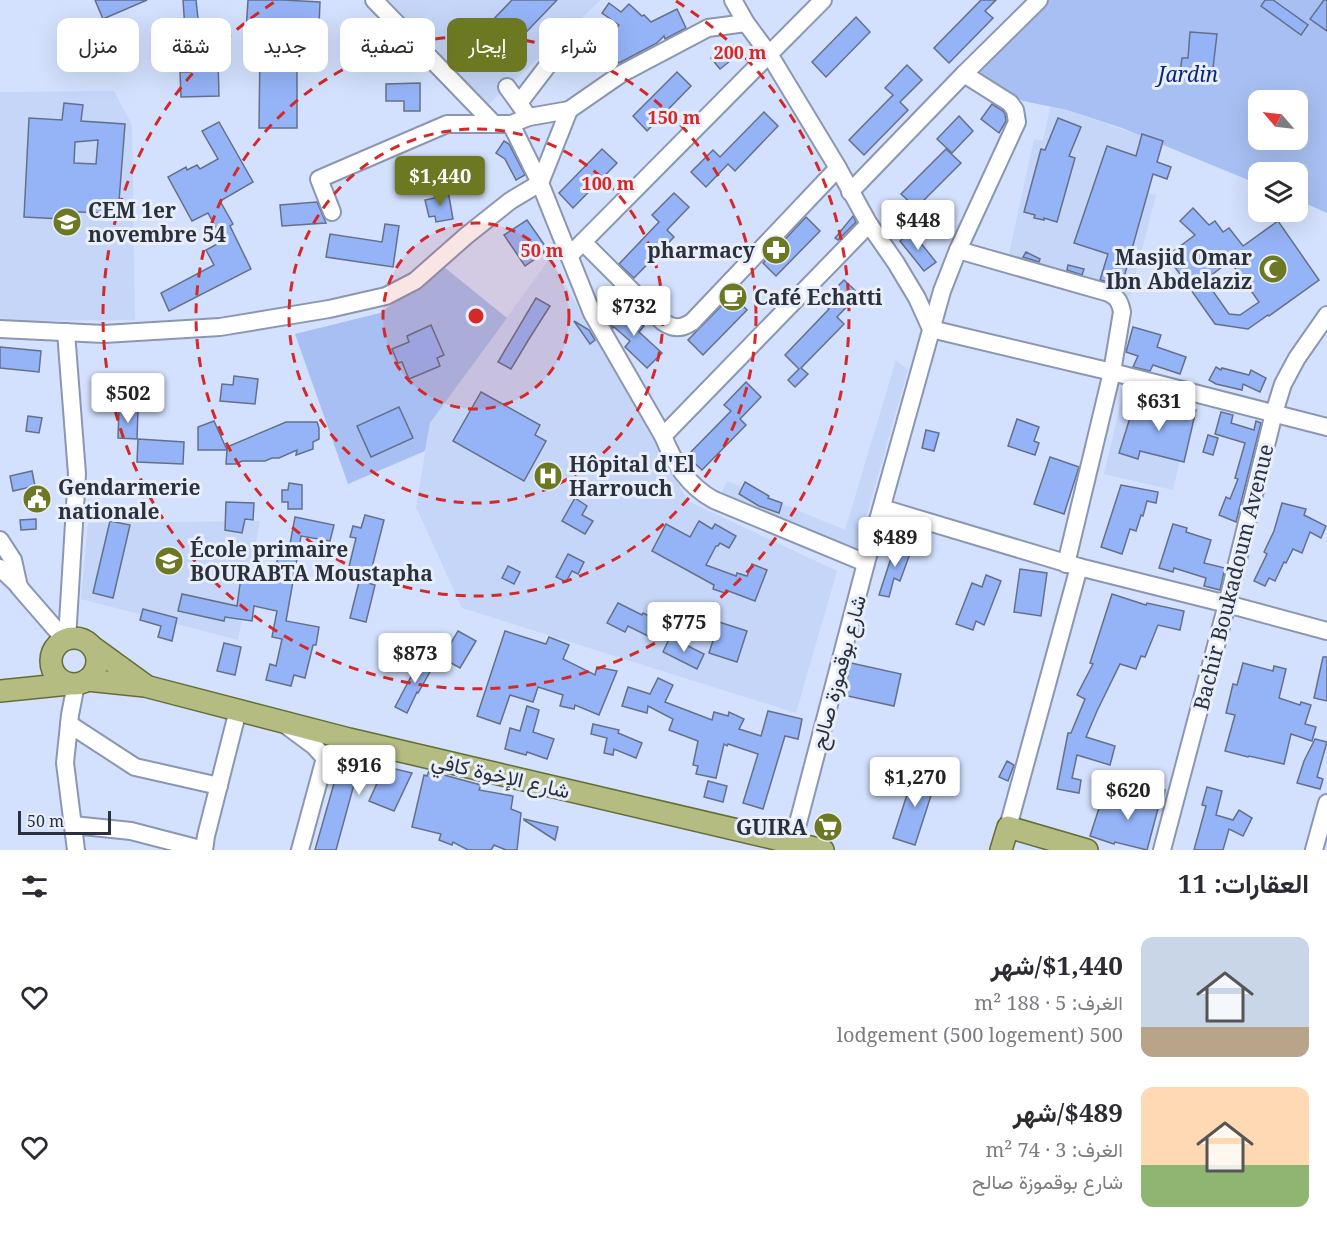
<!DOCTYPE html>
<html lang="ar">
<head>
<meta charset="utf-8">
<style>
	body { margin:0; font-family:"Noto Serif",Vazirmatn,serif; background:#f2f2f3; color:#2b2b33; direction:rtl; height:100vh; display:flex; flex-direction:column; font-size:22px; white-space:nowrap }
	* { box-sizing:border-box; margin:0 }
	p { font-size:20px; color:#7c7c81 }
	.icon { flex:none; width:33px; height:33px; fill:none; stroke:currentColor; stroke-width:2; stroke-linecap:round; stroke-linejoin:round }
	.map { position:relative; height:850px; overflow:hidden; direction:ltr }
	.details { display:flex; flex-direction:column; background:#fff; flex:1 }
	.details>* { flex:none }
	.top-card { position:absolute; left:18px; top:18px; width:600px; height:54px; direction:rtl; display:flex; gap:12px }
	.needle { width:39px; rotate:298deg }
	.fabs { position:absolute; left:1248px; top:90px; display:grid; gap:12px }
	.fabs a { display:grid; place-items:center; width:60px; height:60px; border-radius:12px; background:#fff; box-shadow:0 6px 24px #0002; font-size:30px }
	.scale { position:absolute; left:18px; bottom:15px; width:93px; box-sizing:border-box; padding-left:6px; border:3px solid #2b313c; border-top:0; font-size:16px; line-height:21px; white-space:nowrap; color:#2b313c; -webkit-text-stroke:4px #e8eefa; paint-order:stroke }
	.price { position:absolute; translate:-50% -51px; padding:0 14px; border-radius:6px; background:#fff; color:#222; font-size:20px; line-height:39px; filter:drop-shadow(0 2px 3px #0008) }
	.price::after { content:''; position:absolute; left:50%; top:36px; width:18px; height:14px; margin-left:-9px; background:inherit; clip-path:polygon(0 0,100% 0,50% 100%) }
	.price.on { background:#6d7823; color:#fff }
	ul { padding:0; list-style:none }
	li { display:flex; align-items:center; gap:18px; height:150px; padding:0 18px }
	li span { display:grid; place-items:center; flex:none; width:168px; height:120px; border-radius:12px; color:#555 }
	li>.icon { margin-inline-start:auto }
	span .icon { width:72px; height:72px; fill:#fffc; stroke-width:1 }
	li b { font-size:26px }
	h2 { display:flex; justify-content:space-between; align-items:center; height:72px; padding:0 18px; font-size:26px }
	.pill { padding:0 21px; border-radius:12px; background:#fff; box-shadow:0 6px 24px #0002; font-size:21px; line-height:54px }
	.pill.on { background:#6d7823; color:#fff }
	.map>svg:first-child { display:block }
	.built { fill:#c5d6f9 }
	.garden { fill:#a7bff2; fill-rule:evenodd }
	.building { fill:#95b4f7; stroke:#64708a; stroke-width:1.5; fill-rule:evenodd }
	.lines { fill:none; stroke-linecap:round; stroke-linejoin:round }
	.minor-casing { stroke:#8b97b2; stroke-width:20 }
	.major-casing { stroke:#646e34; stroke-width:24 }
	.minor { stroke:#fff; stroke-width:16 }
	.major { stroke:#b4bc82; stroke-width:21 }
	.ring { fill:none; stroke:#d62828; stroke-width:3; stroke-dasharray:10 8 }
	.labels { text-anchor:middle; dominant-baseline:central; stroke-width:6; stroke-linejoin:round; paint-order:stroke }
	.park-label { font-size:21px; font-style:italic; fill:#0b2582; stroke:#e8eefa }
	.poi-label { font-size:21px; font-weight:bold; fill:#2b313c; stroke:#e8eefa; text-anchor:start }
	.street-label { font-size:21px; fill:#2b313c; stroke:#e8eefa }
	.centre { fill:#d62828; stroke:#e8eefa; stroke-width:3 }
	.ring-label { font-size:18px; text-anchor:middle; font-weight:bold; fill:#d62828; stroke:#e8eefa; stroke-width:6; stroke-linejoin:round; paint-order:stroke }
</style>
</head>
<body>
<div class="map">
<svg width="1327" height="850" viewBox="0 0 1327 850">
	<rect width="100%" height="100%" fill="#d3e1fe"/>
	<g class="built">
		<polygon points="389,0 601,0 488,105"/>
		<polygon points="114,91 132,125 135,320 0,321 0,92"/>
		<polygon points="1050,107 1067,110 1155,141 1142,192 1156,195 1130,296 1007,263 1034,139 1043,141"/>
		<polygon points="550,258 688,501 837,571 796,713 462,608 416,507 430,423"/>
		<polygon points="896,360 908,370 856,553 720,497 727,481 845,530"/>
		<polygon points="1122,397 1191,412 1173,490 1104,474"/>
		<polygon points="260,521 238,640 81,599 88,523"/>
	</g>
	<g class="garden">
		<path d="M 1049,0 L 1327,0 L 1327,213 L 1298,200 L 1298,172 L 1258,172 L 1258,184 L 1122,128 L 1067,110 L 1023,101 L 975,74 ZM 1258,100 L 1298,100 L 1298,140 L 1258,140 Z"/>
		<polygon points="444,267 507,318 430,423 425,451 348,484 295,334 380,313"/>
	</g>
	<g class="building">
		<polygon points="95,0 147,0 103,19"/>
		<polygon points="183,0 196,0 199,28 185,29"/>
		<polygon points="248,0 283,0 320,2 319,25 285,23 282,59 297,59 297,128 259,128 260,49 245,48"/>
		<polygon points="512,0 557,0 508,51 495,38 492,41 482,31"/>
		<polygon points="981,0 996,0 985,11 993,18 949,63 934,48"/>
		<polygon points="1265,0 1273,0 1308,25 1301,35 1261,6"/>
		<polygon points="1324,0 1327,0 1327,31 1310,19"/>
		<polygon points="609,3 621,12 629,4 642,16 644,15 651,22 677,9 686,28 665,39 664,36 657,43 619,63 607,52 612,47 605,40 619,25 602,13"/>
		<polygon points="856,17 870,32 826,77 812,62"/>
		<polygon points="1190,32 1217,34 1212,76 1180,73 1182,58 1188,58"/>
		<polygon points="84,34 88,57 67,61 63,38"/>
		<polygon points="346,41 392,43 390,67 345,64"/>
		<polygon points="726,46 735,57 720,69 711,58"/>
		<polygon points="190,61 218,61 219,96 181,97 180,72 190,72"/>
		<polygon points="907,65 922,80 900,102 908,110 864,155 849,140 893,95 885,88"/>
		<polygon points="677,72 691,86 647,131 633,116"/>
		<polygon points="420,83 420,111 404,111 404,101 386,101 386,84"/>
		<path d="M 64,103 L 83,105 L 81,121 L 125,124 L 118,214 L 62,211 L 62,219 L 24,217 L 29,118 L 62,120 ZM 98,140 L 96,164 L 74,163 L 75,142 Z"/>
		<polygon points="992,104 1003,111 1005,114 1006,121 999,133 981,119"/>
		<polygon points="764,112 778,126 735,171 728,164 706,187 691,172 713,150 720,157"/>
		<polygon points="959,116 973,131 952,153 937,139"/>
		<polygon points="1058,118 1081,127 1069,156 1075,158 1057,222 1044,218 1044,220 1034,218 1035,215 1024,212 1041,149 1045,150"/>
		<polygon points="219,122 253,182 220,201 233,224 230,226 251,269 169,311 161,293 214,265 206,250 223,241 208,213 192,221 168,177 186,167 187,170 197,165 200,169 218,159 202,131"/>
		<polygon points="1142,134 1163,141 1157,162 1171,167 1167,179 1153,174 1121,288 1112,283 1100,280 1108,254 1074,243 1107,146 1136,156"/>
		<polygon points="504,141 509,144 525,175 516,180 505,159 496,153"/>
		<polygon points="602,149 617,163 573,208 559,193"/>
		<polygon points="946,149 961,163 916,208 901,194"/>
		<polygon points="448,191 453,219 436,222 435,216 429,217 425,200 435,198 434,194"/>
		<polygon points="674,193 689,207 667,230 674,237 634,278 619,264 659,222 652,215"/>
		<polygon points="317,202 326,223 282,226 280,205"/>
		<path d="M 1193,208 L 1209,225 L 1215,221 L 1223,232 L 1229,228 L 1243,246 L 1278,221 L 1319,280 L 1269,316 L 1268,315 L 1248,329 L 1215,324 L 1167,256 L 1195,235 L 1180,221 ZM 1230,261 L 1259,302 L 1240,315 L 1229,314 L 1205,280 Z"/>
		<polygon points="853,216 856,222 838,240 835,238"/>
		<polygon points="806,217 820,231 776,276 763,263"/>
		<polygon points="527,220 548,250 525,266 504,235"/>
		<polygon points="385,224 399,226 393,267 326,257 330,234 382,242"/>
		<polygon points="911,231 936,262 924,271 900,241"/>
		<polygon points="1026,252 1040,259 1039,262 1023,257"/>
		<polygon points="1068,265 1084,269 1082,275 1067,270"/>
		<polygon points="844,280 859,294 837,317 844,324 801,368 808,374 795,387 788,380 799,369 785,355 829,309 822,302"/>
		<polygon points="732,295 747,310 703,355 688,340"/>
		<polygon points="536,298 550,306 529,339 511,369 498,362"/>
		<polygon points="621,305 644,326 639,332 662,353 647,368 625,347 630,341 614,327 613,328 608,319"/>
		<polygon points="574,321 589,330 595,340 590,344"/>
		<polygon points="431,325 444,355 437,358 440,366 409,379 402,362 398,363 392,349 409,342 407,336"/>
		<polygon points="1133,327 1161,335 1157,347 1186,357 1180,374 1153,365 1150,371 1133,367 1138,356 1126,352"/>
		<polygon points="0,347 41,351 39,372 0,368"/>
		<polygon points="1216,367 1221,370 1222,368 1249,375 1251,370 1266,378 1260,392 1243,384 1242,390 1216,384 1209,380"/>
		<polygon points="234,376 258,379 255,404 220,401 222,384 233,385"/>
		<polygon points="746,382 761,397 740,419 746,425 702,470 687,456 731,411 724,405"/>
		<polygon points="481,392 540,425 535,435 546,441 524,481 453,441"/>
		<polygon points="1163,402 1196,410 1184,462 1140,451 1138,459 1119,453 1134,405 1161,413"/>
		<polygon points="399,407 413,438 371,457 357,426"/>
		<polygon points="119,409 138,409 137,439 118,438"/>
		<polygon points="1221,412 1233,415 1231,423 1254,430 1256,421 1261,423 1236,522 1219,515 1226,497 1230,499 1238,479 1235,478 1245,443 1215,434"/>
		<polygon points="28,416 42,418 39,433 26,431"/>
		<polygon points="1017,419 1039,427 1034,441 1039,443 1035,455 1008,446"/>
		<polygon points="214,421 227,450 227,447 286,422 317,422 319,428 319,439 313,442 313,449 296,455 297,450 279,458 272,458 265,461 242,461 236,464 226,464 227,450 198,450 198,427"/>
		<polygon points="926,430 939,433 934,451 922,448"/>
		<polygon points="1208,435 1218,438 1213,455 1203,452"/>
		<polygon points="138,439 184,442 183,464 137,462"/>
		<polygon points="1050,457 1079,467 1064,514 1034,504"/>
		<polygon points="32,471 35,486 13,491 10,476"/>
		<polygon points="745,482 769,496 768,498 782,503 779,513 759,506 739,494"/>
		<polygon points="289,483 302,485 302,509 288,509 288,502 282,502 282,490 288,490"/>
		<polygon points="1121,485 1158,492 1156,503 1147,501 1143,516 1141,515 1136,531 1130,529 1122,554 1101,547"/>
		<polygon points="575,498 587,506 582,515 593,521 585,534 562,521"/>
		<polygon points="226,502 254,503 253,520 245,519 242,533 225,530"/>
		<polygon points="1282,503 1306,509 1304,515 1326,526 1321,538 1310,532 1302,553 1293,549 1286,563 1284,562 1275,581 1269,578 1265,586 1254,581 1267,554 1264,552 1274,531"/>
		<polygon points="365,515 384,520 368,583 375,585 366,622 350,618 359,582 346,579 356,538 350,537 353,526 361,528"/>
		<polygon points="295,517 334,525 330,541 301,536 286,621 319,627 316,645 313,645 305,678 294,675 291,686 266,680 270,664 276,666 282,639 272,637 277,611 254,606 252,621 225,617 224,621 178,611 182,594 237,606 241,577 273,581 281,542 290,544"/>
		<polygon points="36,519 36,529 21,530 20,520"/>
		<polygon points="110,521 130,525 113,598 93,593"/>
		<polygon points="699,521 712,529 715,524 736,536 729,548 720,543 718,546 716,546 706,565 736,576 737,573 747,576 752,564 767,570 755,601 726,590 725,593 713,589 714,585 652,551 666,524 690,537"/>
		<polygon points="1173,524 1187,528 1186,532 1211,540 1204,563 1225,568 1220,590 1204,586 1206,578 1174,568 1173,572 1159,568"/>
		<polygon points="892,544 911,551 900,581 894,578 889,597 879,595 892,555 888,554"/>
		<polygon points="568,554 584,562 578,574 572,571 566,582 556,577"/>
		<polygon points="508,566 520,572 514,584 502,578"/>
		<polygon points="1020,569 1047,573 1041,616 1014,612"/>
		<polygon points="986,575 1001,581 984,625 976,621 973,630 956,624 972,583 982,587"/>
		<polygon points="1112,594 1146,605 1147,603 1184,611 1180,630 1158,625 1145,657 1141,656 1136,669 1120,664 1097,711 1086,737 1115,746 1110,765 1077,755 1072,778 1081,780 1079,793 1057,789 1068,733 1071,733 1085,699 1077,695 1093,664 1090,663"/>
		<polygon points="618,603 642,615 643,613 664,623 656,640 628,626 625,632 607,623"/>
		<polygon points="143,609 177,618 172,641 158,637 161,626 140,620"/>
		<polygon points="719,622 747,631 737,662 709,653"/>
		<polygon points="458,631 476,641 460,668 442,658"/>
		<polygon points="505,631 546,644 549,637 569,645 563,659 595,675 597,667 617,671 599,715 575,705 574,709 560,706 563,695 538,687 533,702 510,695 500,724 477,716"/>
		<polygon points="670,637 704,654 697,669 663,652"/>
		<polygon points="224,643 241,647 235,675 217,671"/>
		<polygon points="422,656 435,663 418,693 417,692 407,713 395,707"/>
		<polygon points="1323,657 1327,657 1327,701 1314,698"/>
		<polygon points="851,663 901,674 894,706 843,695"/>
		<polygon points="1243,663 1273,671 1274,666 1286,669 1279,698 1300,705 1301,702 1311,705 1305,724 1316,727 1312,741 1291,734 1284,764 1249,756 1248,757 1225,751 1235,715 1226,713 1233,684 1237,685"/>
		<polygon points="658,678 673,685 665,702 712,720 714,712 728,716 729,712 744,719 739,729 761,736 768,711 802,719 798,739 785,736 763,809 743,803 758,754 728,744 727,746 724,744 716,778 696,774 698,766 693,765 698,741 669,730 673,719 648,706 647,713 622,706 628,687 650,694"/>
		<polygon points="527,706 539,710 533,732 554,739 547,759 527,752 526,755 505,749 510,728 520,731"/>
		<polygon points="593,724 619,730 618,733 642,743 636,758 614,749 613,755 604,753 607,738 591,734"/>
		<polygon points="1315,739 1327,742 1317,777 1323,779 1320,789 1297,783 1304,761"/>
		<polygon points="341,759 374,769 375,761 392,764 391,768 412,773 394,811 369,801 378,781 356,777 336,850 315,850"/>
		<polygon points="1007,761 1014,765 1008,781 999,777"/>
		<polygon points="915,770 937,777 915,845 893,838"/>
		<polygon points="429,771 481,785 479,790 513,796 511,809 521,813 517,850 506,850 494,845 491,850 468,850 453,842 452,845 439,840 441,834 412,827 424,775 427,776"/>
		<polygon points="708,781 727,786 723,802 704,797"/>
		<polygon points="1207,787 1222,791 1216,815 1233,820 1239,810 1252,818 1243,836 1229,829 1223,850 1194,850 1206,806 1202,805"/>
		<polygon points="1152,788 1165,790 1163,802 1160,801 1147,850 1115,842 1114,844 1090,836 1102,799 1132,808 1134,800 1149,804"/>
		<polygon points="524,819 558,827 555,840 524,820"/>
	</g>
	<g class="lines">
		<g class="minor-casing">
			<g id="minor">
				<polyline points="374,0 493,123"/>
				<polyline points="733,0 746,23 769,54 838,168 869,224 896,263 917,298 931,329"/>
				<polyline points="507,87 525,112"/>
				<polyline points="519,103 558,52"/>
				<path d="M 511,124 L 540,183 L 592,313 L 663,436 C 674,463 688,486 714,500 L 866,563"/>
				<polyline points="850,192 964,74 1039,0"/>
				<polyline points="332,212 319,179 447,124 511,124 529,117 569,110 621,74 708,28 746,23"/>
				<path d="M 583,242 L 663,322 C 674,329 681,329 692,322 L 838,168"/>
				<path d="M 958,250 L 1109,293 C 1118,298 1120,302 1122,312 L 1112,372 L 1066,564"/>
				<polyline points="569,256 823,0"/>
				<polyline points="0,329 104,334 220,327 329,309 386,296 415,281 466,236 510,201 540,183 569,110"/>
				<polyline points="931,329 1112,372 1327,427"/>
				<polyline points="66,332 77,474 67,639"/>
				<polyline points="663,436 869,224"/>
				<polyline points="882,508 1079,567 1227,604 1327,631"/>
				<polyline points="0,540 13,560 19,587 65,640"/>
				<polyline points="0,568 19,586"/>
				<polyline points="76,684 70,715 65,763 76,850"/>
				<polyline points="69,724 135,767 219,786"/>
				<polyline points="287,726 314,746 325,758"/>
				<polyline points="73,825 131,831 204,850"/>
				<polyline points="1008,827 1079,567"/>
				<polyline points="793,842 866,563 942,291 958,250 1017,122 1015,110 1010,103 964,74"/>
				<polyline points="204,850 206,836 238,710"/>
				<polyline points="300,850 325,758 349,739"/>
				<polyline points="1162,850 1227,604 1274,413 1283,384 1297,358 1327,315"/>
				<polyline points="1314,850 1327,803"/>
			</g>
		</g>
		<g class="major-casing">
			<g id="major">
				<circle cx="74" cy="661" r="23"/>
				<polyline points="94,648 145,685"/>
				<polyline points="87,680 145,686 349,739 823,850"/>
				<polyline points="0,691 69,684"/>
				<polyline points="1001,850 1008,827 1087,850"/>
			</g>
		</g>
		<use href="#minor" class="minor"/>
		<use href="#major" class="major"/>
	</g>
	<circle cx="476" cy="316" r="93" fill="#d62828" fill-opacity=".12"/>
	<g class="ring">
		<circle cx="476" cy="316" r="93"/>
		<circle cx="476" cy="316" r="187"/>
		<circle cx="476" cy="316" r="280"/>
		<path d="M676 1A373 373 0 1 1 276 1"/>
	</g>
	<defs>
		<g id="school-disc" transform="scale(1.5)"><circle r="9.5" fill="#6d7823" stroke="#e8eefa"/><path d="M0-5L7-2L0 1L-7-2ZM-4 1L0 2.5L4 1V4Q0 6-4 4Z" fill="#fff"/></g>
		<g id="pharmacy-disc" transform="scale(1.5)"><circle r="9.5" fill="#6d7823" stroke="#e8eefa"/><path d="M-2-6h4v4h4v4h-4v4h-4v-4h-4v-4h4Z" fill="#fff"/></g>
		<g id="mosque-disc" transform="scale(1.5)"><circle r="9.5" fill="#6d7823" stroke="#e8eefa"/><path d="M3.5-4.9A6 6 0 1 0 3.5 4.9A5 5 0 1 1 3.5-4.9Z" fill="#fff"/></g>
		<g id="cafe-disc" transform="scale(1.5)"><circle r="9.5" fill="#6d7823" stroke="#e8eefa"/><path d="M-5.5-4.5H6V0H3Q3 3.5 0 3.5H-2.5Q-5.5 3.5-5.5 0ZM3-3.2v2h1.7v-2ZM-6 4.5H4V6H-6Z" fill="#fff"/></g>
		<g id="hospital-disc" transform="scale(1.5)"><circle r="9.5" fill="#6d7823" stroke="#e8eefa"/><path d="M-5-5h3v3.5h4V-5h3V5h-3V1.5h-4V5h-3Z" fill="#fff"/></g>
		<g id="civic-disc" transform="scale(1.5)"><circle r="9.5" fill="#6d7823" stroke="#e8eefa"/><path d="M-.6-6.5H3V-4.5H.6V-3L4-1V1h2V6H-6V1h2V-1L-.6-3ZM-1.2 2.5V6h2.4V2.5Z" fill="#fff"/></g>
		<g id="supermarket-disc" transform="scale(1.5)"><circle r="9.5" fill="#6d7823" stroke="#e8eefa"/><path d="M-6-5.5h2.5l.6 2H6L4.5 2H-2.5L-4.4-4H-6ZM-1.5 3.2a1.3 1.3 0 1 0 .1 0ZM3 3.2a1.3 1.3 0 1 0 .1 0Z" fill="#fff"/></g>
	</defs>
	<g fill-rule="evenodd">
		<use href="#school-disc" x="67" y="222"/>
		<use href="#pharmacy-disc" x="776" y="250"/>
		<use href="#mosque-disc" x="1273" y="269"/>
		<use href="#cafe-disc" x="733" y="297"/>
		<use href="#hospital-disc" x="548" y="476"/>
		<use href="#civic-disc" x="37" y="499"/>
		<use href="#school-disc" x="169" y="561"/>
		<use href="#supermarket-disc" x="828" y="827"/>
	</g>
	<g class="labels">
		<g class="park-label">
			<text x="1188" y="74">Jardin</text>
		</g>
		<g class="poi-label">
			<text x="88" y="210">CEM 1er<tspan x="88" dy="24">novembre 54</tspan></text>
			<text x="755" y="250" text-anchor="end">pharmacy</text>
			<text x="1252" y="257" text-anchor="end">Masjid Omar<tspan x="1252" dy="24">Ibn Abdelaziz</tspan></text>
			<text x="754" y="297">Café Echatti</text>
			<text x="569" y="464">Hôpital d'El<tspan x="569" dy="24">Harrouch</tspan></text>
			<text x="58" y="487">Gendarmerie<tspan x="58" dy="24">nationale</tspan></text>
			<text x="190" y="549">École primaire<tspan x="190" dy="24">BOURABTA Moustapha</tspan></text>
			<text x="807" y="827" text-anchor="end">GUIRA</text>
		</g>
		<g class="street-label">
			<text transform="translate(1233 577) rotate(-76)">Bachir Boukadoum Avenue</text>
			<text transform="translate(838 672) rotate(-75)">شارع بوقموزة صالح</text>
			<text transform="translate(501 775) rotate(13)">شارع الإخوة كافي</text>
		</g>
	</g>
	<circle cx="476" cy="316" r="9" class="centre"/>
	<g class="ring-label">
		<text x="740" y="59">200 m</text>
		<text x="674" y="124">150 m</text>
		<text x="608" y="190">100 m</text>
		<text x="542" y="257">50 m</text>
	</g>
</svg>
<div class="fabs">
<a><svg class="needle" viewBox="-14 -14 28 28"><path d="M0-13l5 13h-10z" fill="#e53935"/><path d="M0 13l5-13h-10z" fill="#7c7c81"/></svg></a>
<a><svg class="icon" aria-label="layers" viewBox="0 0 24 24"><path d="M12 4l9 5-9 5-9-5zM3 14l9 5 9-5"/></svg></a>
</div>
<div class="scale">50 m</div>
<b class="price on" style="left:440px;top:207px">$1,440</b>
<b class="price" style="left:918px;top:251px">$448</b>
<b class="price" style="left:634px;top:337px">$732</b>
<b class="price" style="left:128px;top:424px">$502</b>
<b class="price" style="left:1159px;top:432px">$631</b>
<b class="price" style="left:895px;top:568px">$489</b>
<b class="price" style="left:684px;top:653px">$775</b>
<b class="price" style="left:415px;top:684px">$873</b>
<b class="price" style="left:359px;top:796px">$916</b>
<b class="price" style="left:915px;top:808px">$1,270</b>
<b class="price" style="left:1128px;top:821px">$620</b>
<div class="top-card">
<a class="pill">شراء</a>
<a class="pill on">إيجار</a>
<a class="pill">تصفية</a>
<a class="pill">جديد</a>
<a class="pill">شقة</a>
<a class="pill">منزل</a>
</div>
</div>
<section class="details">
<h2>العقارات: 11<svg class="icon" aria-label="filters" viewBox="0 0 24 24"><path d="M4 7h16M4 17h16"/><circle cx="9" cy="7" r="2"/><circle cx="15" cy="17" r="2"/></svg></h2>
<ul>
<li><span style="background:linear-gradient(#c9d6e8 75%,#b9a48a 0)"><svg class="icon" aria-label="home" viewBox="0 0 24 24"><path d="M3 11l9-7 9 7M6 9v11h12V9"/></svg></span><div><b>$1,440/شهر</b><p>الغرف: 5 · 188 m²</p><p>500 lodgement (500 logement)</p></div><svg class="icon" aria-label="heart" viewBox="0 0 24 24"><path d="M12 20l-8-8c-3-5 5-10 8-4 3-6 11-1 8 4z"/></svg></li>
<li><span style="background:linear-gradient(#ffd9b3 65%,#8fb573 0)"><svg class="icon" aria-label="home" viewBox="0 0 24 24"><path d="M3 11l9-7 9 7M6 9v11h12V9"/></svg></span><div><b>$489/شهر</b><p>الغرف: 3 · 74 m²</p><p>شارع بوقموزة صالح</p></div><svg class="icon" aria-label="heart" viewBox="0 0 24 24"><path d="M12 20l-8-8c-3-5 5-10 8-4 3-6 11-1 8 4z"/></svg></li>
</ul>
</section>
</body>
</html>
